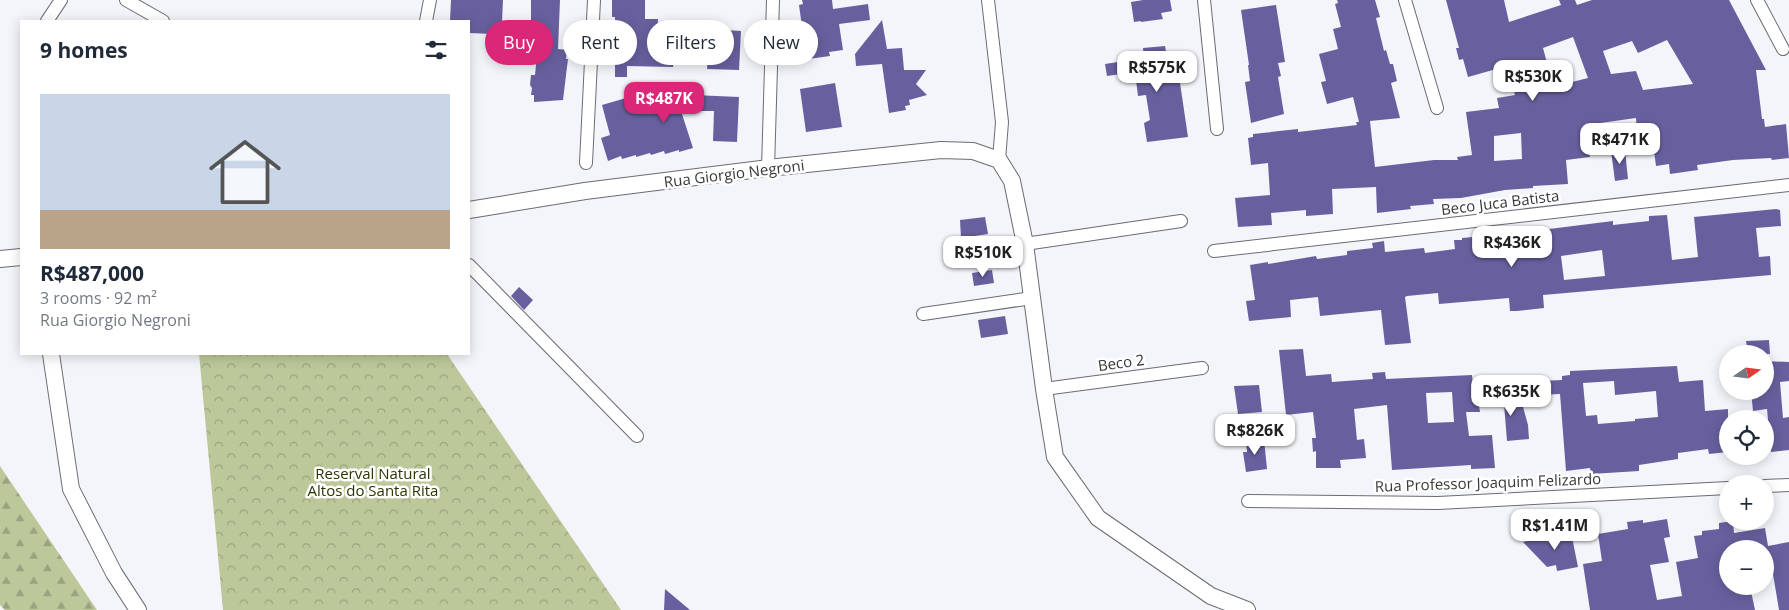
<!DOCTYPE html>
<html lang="en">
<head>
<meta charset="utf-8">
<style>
	body { margin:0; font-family:"Open Sans",sans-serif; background:#f6f6f7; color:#1f2937; height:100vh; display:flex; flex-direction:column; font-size:19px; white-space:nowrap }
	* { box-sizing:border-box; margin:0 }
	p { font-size:16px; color:#747a83 }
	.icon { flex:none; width:28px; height:28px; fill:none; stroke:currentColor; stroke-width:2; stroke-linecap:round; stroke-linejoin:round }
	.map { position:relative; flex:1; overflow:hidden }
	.sheet { position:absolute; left:20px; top:20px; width:450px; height:335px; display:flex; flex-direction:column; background:#fff; border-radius:0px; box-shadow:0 2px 12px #0003 }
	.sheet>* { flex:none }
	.hud { position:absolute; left:485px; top:20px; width:475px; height:45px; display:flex; gap:10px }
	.needle { width:32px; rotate:76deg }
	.tools { position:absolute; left:1719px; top:345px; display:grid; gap:10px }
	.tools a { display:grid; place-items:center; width:55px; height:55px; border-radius:50%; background:#fff; box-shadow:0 2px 12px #0003; font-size:25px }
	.price { position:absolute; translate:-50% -42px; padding:0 11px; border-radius:10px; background:#fff; color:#222; font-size:16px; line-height:32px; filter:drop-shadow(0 1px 2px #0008) }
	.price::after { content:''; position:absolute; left:50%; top:30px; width:15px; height:11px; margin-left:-8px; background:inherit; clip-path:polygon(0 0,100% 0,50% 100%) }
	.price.active { background:#db2777; color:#fff }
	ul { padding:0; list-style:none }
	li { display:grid; align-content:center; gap:10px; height:265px; padding:0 20px }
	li+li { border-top:1px solid #e0e1e3 }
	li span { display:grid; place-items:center; height:155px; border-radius:0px; color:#555 }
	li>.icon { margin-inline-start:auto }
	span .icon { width:90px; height:90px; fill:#fffc; stroke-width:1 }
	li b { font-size:21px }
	h2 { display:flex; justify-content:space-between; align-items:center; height:60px; padding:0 20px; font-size:21px }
	.chip { padding:0 18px; border-radius:22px; background:#fff; box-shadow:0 2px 12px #0003; font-size:18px; line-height:45px }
	.chip.active { background:#db2777; color:#fff }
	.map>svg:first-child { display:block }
	.forest { fill:url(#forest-firs) }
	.park { fill:url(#park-crowns) }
	.building { fill:#68609e; fill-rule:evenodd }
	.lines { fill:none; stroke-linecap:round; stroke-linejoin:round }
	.minor-casing { stroke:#6b6c71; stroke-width:14 }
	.tertiary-casing { stroke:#6b6c71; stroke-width:18 }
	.minor { stroke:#fff; stroke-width:12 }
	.tertiary { stroke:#fff; stroke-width:16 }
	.labels { text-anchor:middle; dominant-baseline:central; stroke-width:5; stroke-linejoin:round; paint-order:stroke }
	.street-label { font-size:15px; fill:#37383a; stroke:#fff }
	.park-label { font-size:15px; fill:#2d3600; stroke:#fff }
</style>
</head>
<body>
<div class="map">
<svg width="1789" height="610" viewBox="0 0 1789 610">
	<defs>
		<pattern id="forest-firs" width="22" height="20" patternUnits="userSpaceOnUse" patternTransform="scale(1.25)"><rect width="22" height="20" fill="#bcc89a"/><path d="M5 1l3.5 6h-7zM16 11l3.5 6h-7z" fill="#9aa37f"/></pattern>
		<pattern id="park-crowns" width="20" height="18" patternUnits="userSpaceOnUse" patternTransform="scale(1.25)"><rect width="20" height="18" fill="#bcc89a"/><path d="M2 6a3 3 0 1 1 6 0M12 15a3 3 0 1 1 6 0" fill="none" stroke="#9aa37f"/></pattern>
	</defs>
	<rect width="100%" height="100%" fill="#f3f5fa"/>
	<polygon class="forest" points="0,466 97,610 5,610 0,605"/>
	<polygon class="park" points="199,354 447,354 621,610 223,610"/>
	<g class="building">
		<polygon points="451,0 503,0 502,22 531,22 531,0 560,0 558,49 567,50 566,59 568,59 563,100 534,102 534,95 531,95 532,88 530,85 531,75 535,75 539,36 469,33 469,21 450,21"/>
		<polygon points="612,0 645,0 645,19 658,19 657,44 676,45 673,67 627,66 627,77 615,77 615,17 612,17"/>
		<polygon points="802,0 832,0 833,9 868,4 870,20 839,24 843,50 829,52 830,56 808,59 807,54 804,54 801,34 803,34 799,5 803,4"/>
		<polygon points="1143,0 1170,0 1172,11 1161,13 1163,19 1141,22 1141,21 1134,22 1131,2"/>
		<path d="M 1337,0 L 1375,0 L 1380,17 L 1376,18 L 1384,51 L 1386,50 L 1390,64 L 1393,64 L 1397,81 L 1391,83 L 1400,118 L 1370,121 L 1375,167 L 1434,160 L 1458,160 L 1457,157 L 1472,155 L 1466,112 L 1499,108 L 1497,98 L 1515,95 L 1507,66 L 1468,77 L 1463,59 L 1459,60 L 1456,48 L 1459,48 L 1446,0 L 1504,0 L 1509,22 L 1561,5 L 1559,0 L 1575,0 L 1577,5 L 1592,0 L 1729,0 L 1766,70 L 1756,70 L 1762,119 L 1764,119 L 1765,127 L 1786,124 L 1789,158 L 1772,160 L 1771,158 L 1733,160 L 1697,165 L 1698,170 L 1670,174 L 1669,164 L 1656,166 L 1654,151 L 1638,153 L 1636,118 L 1586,125 L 1590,157 L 1566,160 L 1568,184 L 1533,186 L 1533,188 L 1505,190 L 1461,198 L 1433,199 L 1434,204 L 1410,206 L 1411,209 L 1377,213 L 1376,187 L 1332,189 L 1333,214 L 1306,216 L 1306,210 L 1271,213 L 1272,225 L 1238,227 L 1235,198 L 1270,195 L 1268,163 L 1251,165 L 1248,138 L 1253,137 L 1253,134 L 1298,129 L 1298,132 L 1357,125 L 1356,122 L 1359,122 L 1353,97 L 1327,104 L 1321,82 L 1326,81 L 1319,54 L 1338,49 L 1333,29 L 1341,27 L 1335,4 L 1338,3 ZM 1573,37 L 1588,78 L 1564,84 L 1560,73 L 1550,74 L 1543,48 ZM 1667,40 L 1693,84 L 1643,90 L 1636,71 L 1611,74 L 1603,51 L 1632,41 L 1638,53 ZM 1521,133 L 1522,159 L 1494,161 L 1494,136 Z"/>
		<polygon points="1276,5 1285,62 1278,63 1281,76 1278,77 1284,114 1251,123 1245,82 1250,81 1248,65 1249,65 1241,10"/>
		<polygon points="882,20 887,49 902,48 904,70 926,70 916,84 927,95 909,100 910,105 905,106 906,110 889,113 882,64 856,66 855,54"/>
		<polygon points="700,22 722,23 722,27 726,27 726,30 741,31 739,70 707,69 709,44 700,43"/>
		<polygon points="1165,46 1170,72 1180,70 1182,83 1180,83 1188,137 1147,142 1144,123 1150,120 1146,95 1138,96 1135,72 1107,76 1105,64 1144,58 1143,48"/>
		<polygon points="835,83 842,127 806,132 800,89"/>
		<polygon points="672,94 739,97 737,142 713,141 714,111 681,111 693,148 679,152 679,150 665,154 664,151 651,155 650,153 636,157 636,155 622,159 621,156 608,161 601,138 610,135 602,105 626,98 626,103 644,98 644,100 658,96 659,98"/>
		<polygon points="1625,150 1628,179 1615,181 1611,151"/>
		<path d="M 1776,209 L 1780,210 L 1781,226 L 1756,228 L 1759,257 L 1770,256 L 1771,275 L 1543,295 L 1544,308 L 1517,311 L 1510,311 L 1509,298 L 1439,304 L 1438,293 L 1407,296 L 1405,297 L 1411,343 L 1385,345 L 1381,310 L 1320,316 L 1318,297 L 1290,300 L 1291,317 L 1249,321 L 1246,301 L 1255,300 L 1250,265 L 1268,262 L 1268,264 L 1316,256 L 1317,259 L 1347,255 L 1347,251 L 1373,248 L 1372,243 L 1384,241 L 1385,252 L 1424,248 L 1425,253 L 1455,249 L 1454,240 L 1462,240 L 1462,238 L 1473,237 L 1475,240 L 1541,232 L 1549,229 L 1613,221 L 1613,225 L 1649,221 L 1649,216 L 1667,215 L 1672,260 L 1698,257 L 1694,217 ZM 1602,250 L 1605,276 L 1564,280 L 1561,256 Z"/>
		<polygon points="985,217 988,234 961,238 960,220"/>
		<polygon points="992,270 994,283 974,286 972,273"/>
		<polygon points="519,287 533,300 524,310 511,296"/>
		<polygon points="1005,316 1008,334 981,338 978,320"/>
		<polygon points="1769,340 1770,354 1748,354 1746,341"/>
		<path d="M 1303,349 L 1306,376 L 1331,374 L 1332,382 L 1373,379 L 1372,373 L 1385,372 L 1386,379 L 1472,375 L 1473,385 L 1502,384 L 1501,378 L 1519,377 L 1519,382 L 1562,380 L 1562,376 L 1570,375 L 1570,371 L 1677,366 L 1679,382 L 1703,380 L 1705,411 L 1728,409 L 1728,452 L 1709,454 L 1708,449 L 1678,453 L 1678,459 L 1639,465 L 1639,471 L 1591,474 L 1590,468 L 1566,471 L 1560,394 L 1520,396 L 1528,425 L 1529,439 L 1507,441 L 1504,404 L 1479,406 L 1480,412 L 1466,412 L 1469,436 L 1492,435 L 1495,468 L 1471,469 L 1471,465 L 1392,470 L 1387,405 L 1354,409 L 1357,440 L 1364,439 L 1366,458 L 1340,460 L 1341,468 L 1316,468 L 1316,451 L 1313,452 L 1312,438 L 1316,438 L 1313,412 L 1286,415 L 1279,350 ZM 1614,381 L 1615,395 L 1656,391 L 1658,417 L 1635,419 L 1635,421 L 1598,424 L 1597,415 L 1586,416 L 1583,383 ZM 1452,392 L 1454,422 L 1428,423 L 1426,393 Z"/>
		<polygon points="1765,361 1789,362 1789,381 1780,382 1783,418 1789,417 1789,450 1771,452 1767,409 1753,411 1751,391 1765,391"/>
		<polygon points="1259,385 1262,412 1238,414 1234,386"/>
		<polygon points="1264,439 1267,469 1246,472 1243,452 1247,452 1246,440"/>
		<polygon points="1667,519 1670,537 1664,538 1669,562 1650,565 1657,600 1682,596 1676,562 1698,558 1694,536 1702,535 1702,531 1719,529 1719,523 1733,521 1734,533 1765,528 1768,546 1789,542 1789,610 1779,610 1771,562 1765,563 1765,549 1728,549 1728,586 1744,586 1745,592 1751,591 1755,610 1590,610 1583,564 1602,561 1598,534 1628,529 1627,522 1643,520 1643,523"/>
		<polygon points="1571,532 1578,567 1557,571 1556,565 1547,567 1523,542"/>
		<polygon points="665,589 690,610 664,610"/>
	</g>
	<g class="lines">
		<g class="minor-casing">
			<g id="minor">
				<polyline points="126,0 163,21"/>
				<polyline points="988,0 1002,122 999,160"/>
				<polyline points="1204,0 1217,129"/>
				<polyline points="1405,0 1437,108"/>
				<polyline points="1757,0 1783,49"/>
				<polyline points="47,21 61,0"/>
				<polyline points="426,21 430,0"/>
				<polyline points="586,163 594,0"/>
				<polyline points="768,168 773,0"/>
				<polyline points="1025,244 1181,221"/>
				<polyline points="1214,251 1789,185"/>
				<polyline points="469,265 637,436"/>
				<polyline points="923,314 1032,298"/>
				<polyline points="1044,389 1202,368"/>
				<polyline points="1765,486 1789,485"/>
				<polyline points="1248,501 1438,503 1728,488"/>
			</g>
		</g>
		<g class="tertiary-casing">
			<g id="tertiary">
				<polyline points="469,210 585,191 768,168 941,150 973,151 999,160 1012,181 1025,244 1044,389 1055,457 1098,518 1211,596 1247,610"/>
				<polyline points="0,259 21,257"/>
				<polyline points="51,354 71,489 114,573 138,610"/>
			</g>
		</g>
		<use href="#minor" class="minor"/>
		<use href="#tertiary" class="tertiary"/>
	</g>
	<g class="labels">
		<g class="street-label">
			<text transform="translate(734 173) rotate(-7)">Rua Giorgio Negroni</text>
			<text transform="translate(1500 202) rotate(-7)">Beco Juca Batista</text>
			<text transform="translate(1121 362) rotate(-8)">Beco 2</text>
			<text transform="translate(1488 482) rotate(-2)">Rua Professor Joaquim Felizardo</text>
		</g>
		<g class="park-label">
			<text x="373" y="473">Reserval Natural<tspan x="373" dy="17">Altos do Santa Rita</tspan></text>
		</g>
	</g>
</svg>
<div class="tools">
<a><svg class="needle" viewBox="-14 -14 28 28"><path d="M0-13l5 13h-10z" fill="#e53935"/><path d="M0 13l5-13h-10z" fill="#747a83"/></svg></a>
<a><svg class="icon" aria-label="locate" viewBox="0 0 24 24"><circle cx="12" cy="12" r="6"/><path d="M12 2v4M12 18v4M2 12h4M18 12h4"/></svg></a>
<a>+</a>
<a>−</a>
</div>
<b class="price" style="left:1157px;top:93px">R$575K</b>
<b class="price" style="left:1533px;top:102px">R$530K</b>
<b class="price active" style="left:664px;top:124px">R$487K</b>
<b class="price" style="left:1620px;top:165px">R$471K</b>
<b class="price" style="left:1512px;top:268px">R$436K</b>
<b class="price" style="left:983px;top:278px">R$510K</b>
<b class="price" style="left:1511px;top:417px">R$635K</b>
<b class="price" style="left:1255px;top:456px">R$826K</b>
<b class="price" style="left:1555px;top:551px">R$1.41M</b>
<div class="hud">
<a class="chip active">Buy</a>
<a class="chip">Rent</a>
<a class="chip">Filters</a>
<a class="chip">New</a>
</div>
<section class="sheet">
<h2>9 homes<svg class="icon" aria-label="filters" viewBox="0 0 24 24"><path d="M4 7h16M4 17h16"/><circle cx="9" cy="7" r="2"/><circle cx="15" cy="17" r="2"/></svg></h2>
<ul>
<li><span style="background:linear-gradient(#c9d6e8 75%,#b9a48a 0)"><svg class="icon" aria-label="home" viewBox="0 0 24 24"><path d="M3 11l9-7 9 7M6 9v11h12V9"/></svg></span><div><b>R$487,000</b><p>3 rooms · 92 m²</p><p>Rua Giorgio Negroni</p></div></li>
</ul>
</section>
</div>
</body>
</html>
